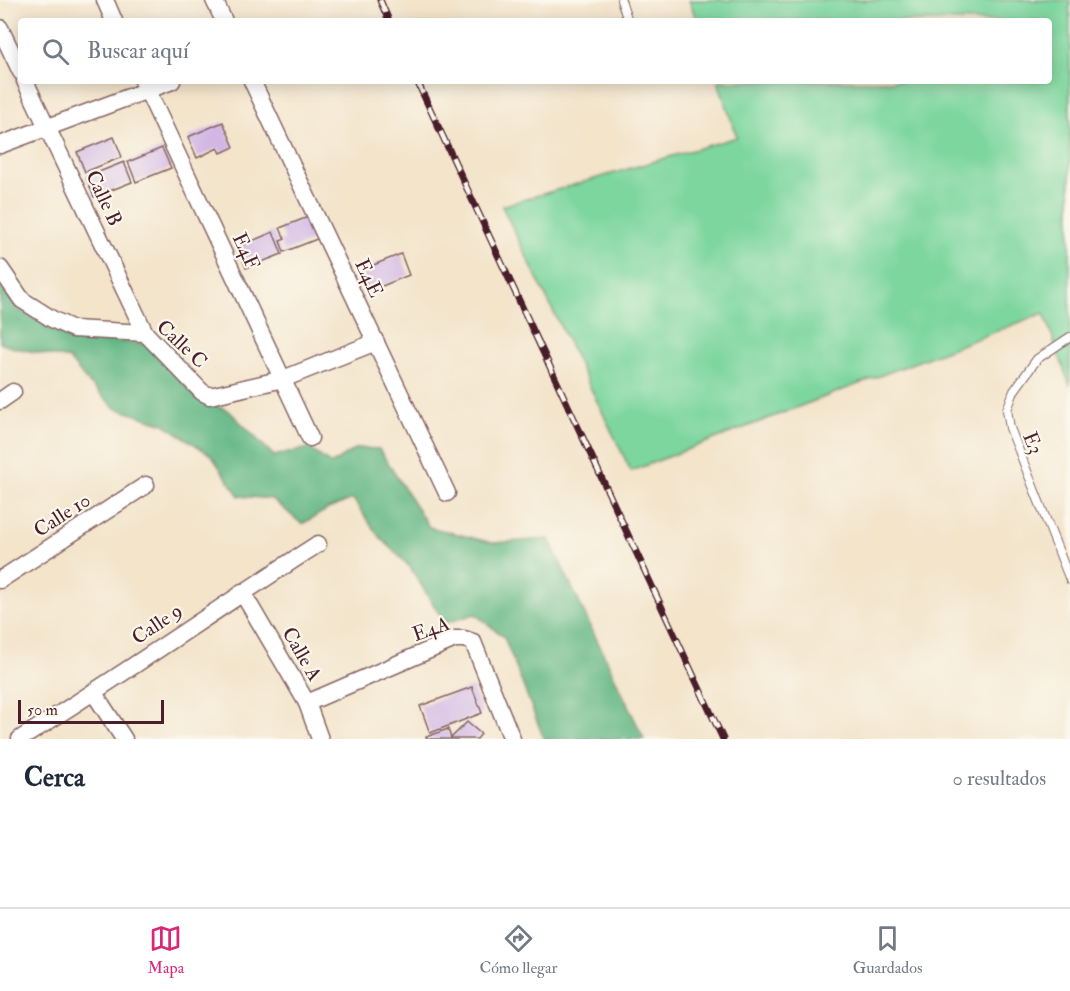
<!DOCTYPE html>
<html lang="es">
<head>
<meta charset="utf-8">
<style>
  :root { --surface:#fff; --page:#f2f2f3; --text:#1f2937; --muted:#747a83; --line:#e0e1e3; --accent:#db2777 }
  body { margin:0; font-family:"IM FELL Double Pica",serif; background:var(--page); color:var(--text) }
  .scale { position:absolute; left:18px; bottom:15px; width:146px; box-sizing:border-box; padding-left:6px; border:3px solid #4a1f2b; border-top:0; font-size:16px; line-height:21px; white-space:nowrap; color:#4a1f2b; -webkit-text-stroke:4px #fbf7ec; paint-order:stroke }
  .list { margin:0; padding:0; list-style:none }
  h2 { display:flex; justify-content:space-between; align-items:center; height:78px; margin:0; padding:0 24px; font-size:26px }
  h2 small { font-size:20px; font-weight:400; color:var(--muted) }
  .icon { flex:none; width:33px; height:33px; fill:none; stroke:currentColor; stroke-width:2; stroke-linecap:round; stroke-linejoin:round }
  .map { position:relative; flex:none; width:1070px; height:739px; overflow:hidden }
  .search { position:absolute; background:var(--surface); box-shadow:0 3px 15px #0003; left:18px; right:18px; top:18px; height:66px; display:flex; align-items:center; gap:15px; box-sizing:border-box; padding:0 21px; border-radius:6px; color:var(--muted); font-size:22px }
  .sheet { height:168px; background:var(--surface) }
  nav { display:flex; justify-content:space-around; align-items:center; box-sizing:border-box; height:84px; border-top:2px solid var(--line); background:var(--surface); font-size:16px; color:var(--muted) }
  nav a { display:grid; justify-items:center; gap:3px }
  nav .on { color:var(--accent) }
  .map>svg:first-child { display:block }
</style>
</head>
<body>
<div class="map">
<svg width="1070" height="739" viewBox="0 0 1070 739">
  <rect width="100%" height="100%" fill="#fbf7ec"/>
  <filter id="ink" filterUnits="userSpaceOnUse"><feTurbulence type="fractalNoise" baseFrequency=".0167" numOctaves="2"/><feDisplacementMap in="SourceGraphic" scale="12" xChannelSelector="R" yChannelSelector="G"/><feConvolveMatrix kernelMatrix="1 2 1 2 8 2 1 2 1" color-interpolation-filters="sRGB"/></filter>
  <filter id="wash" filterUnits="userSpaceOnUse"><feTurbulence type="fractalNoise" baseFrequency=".008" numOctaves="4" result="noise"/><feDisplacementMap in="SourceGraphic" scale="24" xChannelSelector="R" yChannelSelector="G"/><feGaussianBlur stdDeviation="1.35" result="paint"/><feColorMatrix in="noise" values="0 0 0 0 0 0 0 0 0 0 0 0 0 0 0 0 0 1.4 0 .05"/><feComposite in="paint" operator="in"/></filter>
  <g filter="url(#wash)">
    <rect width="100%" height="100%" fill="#f3e4ca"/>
    <polygon fill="#7bd69d" stroke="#627a64" stroke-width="1.5" points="689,0 1070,0 1070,386 1044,313 631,471 502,206 737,137 718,81 1049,81 1049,21 697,21"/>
    <polygon fill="#64b784" stroke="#576b58" stroke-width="1.5" points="0,285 16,307 42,324 69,336 145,344 196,397 229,411 274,456 309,448 331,464 357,448 379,449 429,527 493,543 549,539 644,739 544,739 504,637 475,614 445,623 410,567 378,535 353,499 328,509 302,524 272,499 239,496 211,455 164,424 115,408 86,380 69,359 11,347 0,343"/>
    <g id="blocks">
      <g fill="#d2b7e5">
        <polygon points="223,122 234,147 221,153 218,148 197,158 188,137"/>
        <polygon points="114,137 122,157 85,172 77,152"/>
        <polygon points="162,148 171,168 136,182 128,162"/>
        <polygon points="124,162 132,182 94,197 86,177"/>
        <polygon points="313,215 322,237 284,252 280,241 285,239 280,228"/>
        <polygon points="273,232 282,254 246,268 238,247"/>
        <polygon points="401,254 409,275 370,291 361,270"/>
        <polygon points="472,687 482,713 430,733 420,706"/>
        <polygon points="467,722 481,734 477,739 428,739 426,737 448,729 451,738"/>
      </g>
    </g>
  </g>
  <g filter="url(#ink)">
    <use href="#blocks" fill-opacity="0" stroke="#856463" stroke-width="1.5"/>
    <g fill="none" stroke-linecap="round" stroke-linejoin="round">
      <defs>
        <g id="lane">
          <polyline points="621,0 628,21"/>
          <polyline points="1070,337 1037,359 1014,391 1007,410 1010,428 1070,580"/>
        </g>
        <g id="street">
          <polyline points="105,0 114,21"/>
          <polyline points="214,0 224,21"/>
          <polyline points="0,28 21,72"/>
          <polyline points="25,81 145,333"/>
          <polyline points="143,81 310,438"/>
          <polyline points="252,81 447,493"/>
          <polyline points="0,145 172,81"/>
          <polyline points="0,268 22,300 52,319 73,329 145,333 202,392 210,396 283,379 376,342"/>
          <polyline points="0,401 13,392"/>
          <polyline points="0,580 146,485"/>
          <polyline points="242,592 307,703 320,739"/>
          <polyline points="94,693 124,739"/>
          <polyline points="307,703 455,639 464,639 473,642 512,739"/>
          <path d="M20 739C121 676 218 608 318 544"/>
        </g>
      </defs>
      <use href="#lane" stroke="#856463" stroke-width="10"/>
      <use href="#street" stroke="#856463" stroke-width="19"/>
      <use href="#lane" stroke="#fff" stroke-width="8"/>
      <use href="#street" stroke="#fff" stroke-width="16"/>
      <defs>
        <g id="rail">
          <polyline points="380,0 389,21"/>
          <polyline points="417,81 723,739"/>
        </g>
      </defs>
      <use href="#rail" stroke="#4a1f2b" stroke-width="7"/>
      <use href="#rail" stroke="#fbf7ec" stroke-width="4.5" stroke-dasharray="14" stroke-linecap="butt"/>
    </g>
  </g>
  <g text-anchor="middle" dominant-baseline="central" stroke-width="4.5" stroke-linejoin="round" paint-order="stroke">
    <g font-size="20" fill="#4a1f2b" stroke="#fbf7ec">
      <text transform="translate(104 198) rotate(65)">Calle B</text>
      <text transform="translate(246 251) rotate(65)">E4F</text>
      <text transform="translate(369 278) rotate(65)">E4E</text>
      <text transform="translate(182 344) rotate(43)">Calle C</text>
      <text transform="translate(1033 443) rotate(68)">E3</text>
      <text transform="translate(62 515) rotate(-33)">Calle 10</text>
      <text transform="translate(157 624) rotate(-34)">Calle 9</text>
      <text transform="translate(431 629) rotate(-19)">E4A</text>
      <text transform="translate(302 654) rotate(60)">Calle A</text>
    </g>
  </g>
</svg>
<div class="scale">50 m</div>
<div class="search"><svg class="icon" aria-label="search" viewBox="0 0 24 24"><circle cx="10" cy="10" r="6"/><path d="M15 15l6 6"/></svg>Buscar aquí</div>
</div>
<section class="sheet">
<h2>Cerca<small>0 resultados</small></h2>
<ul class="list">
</ul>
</section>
<nav>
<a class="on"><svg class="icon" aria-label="map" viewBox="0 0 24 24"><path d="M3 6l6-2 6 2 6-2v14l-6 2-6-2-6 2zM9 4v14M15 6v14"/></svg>Mapa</a>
<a><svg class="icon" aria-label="directions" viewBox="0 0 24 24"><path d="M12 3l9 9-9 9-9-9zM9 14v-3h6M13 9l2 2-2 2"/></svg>Cómo llegar</a>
<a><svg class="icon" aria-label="saved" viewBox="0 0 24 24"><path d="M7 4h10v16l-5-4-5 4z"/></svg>Guardados</a>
</nav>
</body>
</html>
